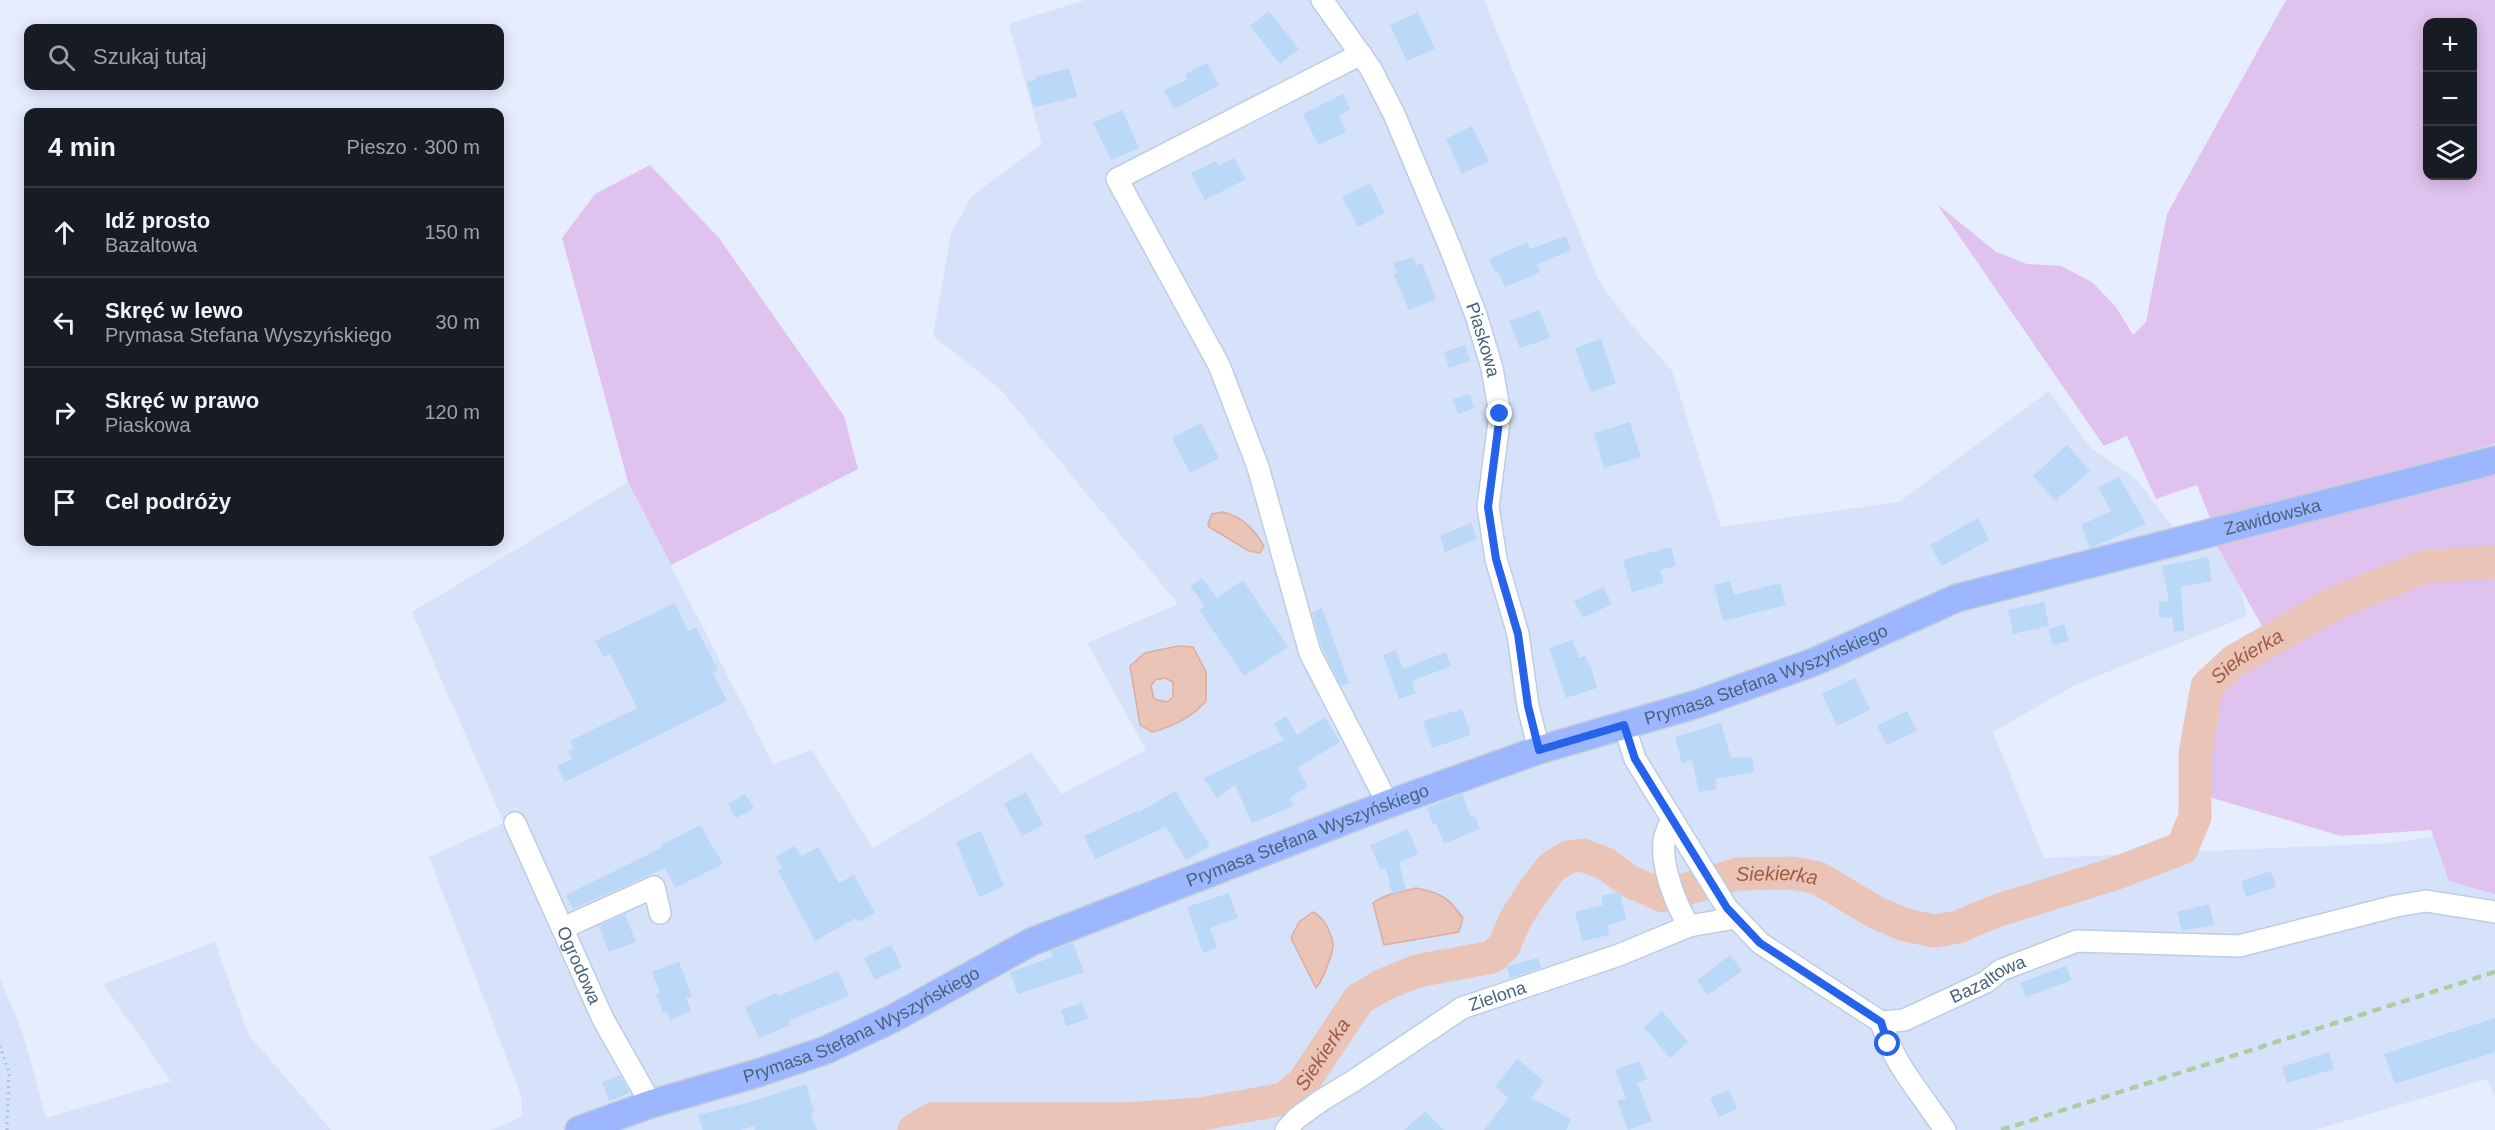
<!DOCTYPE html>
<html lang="pl">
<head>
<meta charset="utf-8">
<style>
  :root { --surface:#171b24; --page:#20242c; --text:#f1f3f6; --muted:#9ea1a6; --line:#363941 }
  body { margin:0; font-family:Arial,sans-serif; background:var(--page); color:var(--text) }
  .controls { position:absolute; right:18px; top:18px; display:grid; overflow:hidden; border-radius:12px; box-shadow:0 3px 15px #0003 }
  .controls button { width:54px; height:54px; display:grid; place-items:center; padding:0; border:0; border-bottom:2px solid var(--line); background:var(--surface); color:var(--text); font:30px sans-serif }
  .stop { position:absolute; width:18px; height:18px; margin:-14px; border:4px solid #2563eb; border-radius:50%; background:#fff }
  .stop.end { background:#2563eb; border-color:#fff; box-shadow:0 2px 6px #0008 }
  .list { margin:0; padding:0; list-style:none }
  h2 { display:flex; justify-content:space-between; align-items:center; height:78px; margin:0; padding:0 24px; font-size:26px }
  h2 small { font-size:20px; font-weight:400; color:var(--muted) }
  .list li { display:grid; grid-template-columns:39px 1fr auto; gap:18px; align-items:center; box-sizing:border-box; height:90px; padding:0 24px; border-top:2px solid var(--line) }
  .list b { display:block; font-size:22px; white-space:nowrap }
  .list p { margin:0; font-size:20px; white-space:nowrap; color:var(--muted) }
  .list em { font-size:20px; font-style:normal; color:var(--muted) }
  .icon { flex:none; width:33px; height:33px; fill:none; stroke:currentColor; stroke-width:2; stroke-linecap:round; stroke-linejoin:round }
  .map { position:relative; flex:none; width:2495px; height:1130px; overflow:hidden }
  .search { position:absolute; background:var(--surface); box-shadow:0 3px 15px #0003; left:24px; top:24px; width:480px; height:66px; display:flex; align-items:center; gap:15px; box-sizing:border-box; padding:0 21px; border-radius:12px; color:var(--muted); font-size:22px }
  .panel { position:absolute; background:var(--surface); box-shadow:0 3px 15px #0003; left:24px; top:108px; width:480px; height:438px; border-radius:12px }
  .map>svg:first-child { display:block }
</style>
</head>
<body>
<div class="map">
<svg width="2495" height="1130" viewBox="0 0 2495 1130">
  <rect width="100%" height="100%" fill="#e6edfe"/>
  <g fill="#d6e2f9">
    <polygon points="1085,0 1484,0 1599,281 1626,318 1672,371 1721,527 1899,502 2049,391 2091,448 2137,480 2176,531 2226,525 2247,616 2073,686 1993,732 2044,858 2393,843 2495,826 2495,1096 2487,1079 2315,1130 491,1130 522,1117 521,1095 429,857 504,823 412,612 628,482 773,764 812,750 873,848 1031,752 1062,794 1146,750 1087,643 1178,604 1000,389 933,336 951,234 972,196 1042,144 1009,24"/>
    <polygon points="215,942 248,1034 331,1130 0,1130 0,979 23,1034 46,1118 171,1081 103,984"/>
  </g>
  <g fill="#e0c2ee" fill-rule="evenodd">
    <path d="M2286 0H2495V444L2211 521 2197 485 2156 499 2127 436 2104 446 1937 204 1996 252 2027 264 2061 266 2092 282 2116 307 2133 335 2146 322 2167 214ZM2428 22H2472V176H2428Z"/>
    <polygon points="650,165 719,238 844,416 858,469 671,565 628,482 562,238 595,194"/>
    <polygon points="2495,470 2495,551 2408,564 2369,576 2263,628 2215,542"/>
    <polygon points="2495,573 2495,894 2449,881 2431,830 2341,836 2202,795 2202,752 2208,711 2218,688 2251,662 2333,618 2408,587 2442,579"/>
  </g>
  <g fill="#eac4b7" stroke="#ddad9d" stroke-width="1.5" fill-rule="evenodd">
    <path d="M1222 512C1242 516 1254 529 1264 546L1260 553 1249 551 1209 527 1208 523 1212 514Z"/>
    <path d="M1178 646 1193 647 1206 672V701C1191 718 1174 726 1152 732L1140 725 1130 666 1145 653ZM1165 678 1173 682V697L1167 702 1154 699 1151 686 1155 680Z"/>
    <path d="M1416 888C1441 893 1448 897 1463 918L1459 932 1384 945 1373 903C1385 893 1401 893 1416 888Z"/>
    <path d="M1313 912C1324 917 1331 932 1333 944 1334 951 1322 982 1316 988L1291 938 1299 922Z"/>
  </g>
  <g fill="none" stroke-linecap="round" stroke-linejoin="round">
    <path stroke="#eac4b7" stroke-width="33" id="s1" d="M914 1130 932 1119H1125L1200 1114 1284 1099 1303 1083 1359 999 1385 984 1417 971 1492 957 1504 946 1516 918 1533 892 1551 868 1568 857 1582 855 1606 864 1629 881 1663 896 1738 874 1791 873 1818 878 1875 912 1905 925 1935 931 1958 927 1996 911 2114 874 2182 848 2195 817V754L2207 686 2234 661 2335 603 2424 567 2495 562"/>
  </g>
  <g fill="#bad8f7">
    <polygon points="1269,11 1299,49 1280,64 1250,26"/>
    <polygon points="1418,12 1435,49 1407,61 1390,25"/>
    <polygon points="1207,63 1219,85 1174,109 1164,90 1187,80 1185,74"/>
    <polygon points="1069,68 1077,97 1034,107 1027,82 1036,80 1036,77"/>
    <polygon points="1343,94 1350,110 1339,115 1346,132 1318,145 1303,114"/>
    <polygon points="1122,110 1139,148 1111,160 1093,123"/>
    <polygon points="1472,126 1489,161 1462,174 1446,139"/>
    <polygon points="1234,158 1246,179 1205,200 1191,173 1216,161 1219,166"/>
    <polygon points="1370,183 1385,213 1358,227 1342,197"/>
    <polygon points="1566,236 1571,250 1537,264 1540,272 1505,287 1498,271 1495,272 1489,259 1527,242 1530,249"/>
    <polygon points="1413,257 1417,265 1422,263 1436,299 1409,310 1394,275 1397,273 1393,263"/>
    <polygon points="1539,310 1550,338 1520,348 1509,321"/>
    <polygon points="1601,339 1616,383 1591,392 1575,348"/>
    <polygon points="1465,345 1470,361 1449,368 1444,352"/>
    <polygon points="1470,394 1474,408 1458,414 1453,399"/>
    <polygon points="1630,422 1641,457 1604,468 1594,433"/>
    <polygon points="1201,423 1219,458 1190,473 1172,438"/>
    <polygon points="2067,445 2090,471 2055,501 2033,476"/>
    <polygon points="2119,477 2146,524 2090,548 2081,525 2111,511 2098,487"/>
    <polygon points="1978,518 1989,540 1942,566 1930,545"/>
    <polygon points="1471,523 1477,539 1445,552 1440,536"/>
    <polygon points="1671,547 1676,566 1660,570 1664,583 1632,592 1623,560"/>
    <polygon points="2208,557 2212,581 2181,587 2184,631 2174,632 2172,617 2159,618 2159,602 2169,601 2162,566"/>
    <polygon points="1202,578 1217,598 1243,580 1288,647 1244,676 1199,610 1205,606 1190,586"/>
    <polygon points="1730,581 1734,595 1780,583 1786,605 1723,621 1714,585"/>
    <polygon points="1603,587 1612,604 1583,618 1574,601"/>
    <polygon points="2044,602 2049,626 2013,634 2008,610"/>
    <polygon points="675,603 688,631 696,627 718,670 713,673 727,701 565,782 557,766 572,759 568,751 574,748 570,741 637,708 610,654 603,657 595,641"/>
    <polygon points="1322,608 1349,683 1341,686 1322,648 1312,612"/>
    <polygon points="2064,624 2069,641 2053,645 2048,629"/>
    <polygon points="1573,640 1579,658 1585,656 1587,662 1589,661 1597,688 1566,698 1549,648"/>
    <polygon points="1396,650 1403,669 1446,652 1451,666 1412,681 1416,693 1399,699 1383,655"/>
    <polygon points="1855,678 1870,710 1837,726 1822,694"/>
    <polygon points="1462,709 1471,735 1432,748 1423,721"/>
    <polygon points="1907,711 1917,731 1887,745 1877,726"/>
    <polygon points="1286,716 1297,735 1325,717 1340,742 1297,768 1308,786 1290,798 1293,806 1252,823 1235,785 1217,798 1204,778 1284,740 1274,724"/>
    <polygon points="1721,723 1731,758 1752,757 1754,772 1715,779 1717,789 1699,792 1692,760 1682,763 1675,737"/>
    <polygon points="1175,791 1210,846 1186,860 1166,827 1095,859 1084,836 1137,811 1138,813"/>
    <polygon points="1026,792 1043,825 1022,836 1004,804"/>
    <polygon points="745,794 754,808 736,818 728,804"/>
    <polygon points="1462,794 1471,817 1475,816 1480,829 1444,844 1436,823 1433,825 1427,808"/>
    <polygon points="700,825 723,864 675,888 665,868 573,909 566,895 661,848 660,846"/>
    <polygon points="1408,829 1418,854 1399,862 1406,890 1392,894 1386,868 1381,870 1370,845"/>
    <polygon points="981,831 1004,886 979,897 956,842"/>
    <polygon points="794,846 802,856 818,847 839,883 854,875 875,913 858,922 856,918 815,941 778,871 782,868 776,857"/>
    <polygon points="2271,871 2276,887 2246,897 2241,881"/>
    <polygon points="1620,892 1626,920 1607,925 1610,935 1582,941 1575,912 1603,905 1601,896"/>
    <polygon points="1229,893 1238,918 1210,928 1217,948 1203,953 1187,907"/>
    <polygon points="2209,904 2214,925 2182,931 2177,912"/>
    <polygon points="625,914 636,942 609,952 599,926"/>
    <polygon points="1073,943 1084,972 1018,994 1010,972 1053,957 1051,951"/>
    <polygon points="891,945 902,967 875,980 864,958"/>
    <polygon points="1730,955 1742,971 1708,995 1697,980"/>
    <polygon points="1538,958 1541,968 1510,978 1507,966"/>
    <polygon points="679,962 692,996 686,998 691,1011 670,1020 667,1012 663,1013 656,994 660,993 652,972"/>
    <polygon points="2066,966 2072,980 2026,997 2020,983"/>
    <polygon points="838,971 849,996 788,1021 790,1025 759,1038 745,1007 776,993 778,996"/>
    <polygon points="1082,1003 1088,1019 1066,1026 1061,1010"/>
    <polygon points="1662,1011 1688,1042 1670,1058 1644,1027"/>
    <polygon points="2495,1018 2495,1052 2395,1084 2384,1054"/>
    <polygon points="2329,1052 2334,1069 2287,1083 2282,1067"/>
    <polygon points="1517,1059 1544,1081 1531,1098 1571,1119 1566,1130 1484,1130 1509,1098 1495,1087"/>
    <polygon points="1639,1061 1647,1079 1637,1083 1652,1121 1628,1130 1617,1101 1626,1098 1615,1070"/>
    <polygon points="620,1075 630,1093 609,1101 602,1082"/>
    <polygon points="806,1084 814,1112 811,1113 817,1130 755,1130 754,1126 740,1130 703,1130 698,1115 747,1103"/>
    <polygon points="1729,1090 1737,1109 1719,1117 1710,1098"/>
    <polygon points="1425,1111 1444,1130 1404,1130"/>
  </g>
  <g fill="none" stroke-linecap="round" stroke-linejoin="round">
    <defs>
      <g id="minor">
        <path id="s2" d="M1322 0 1371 69 1394 114 1449 245 1476 315 1492 368 1500 414 1488 507 1496 559 1518 634 1528 706 1539 750"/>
        <polyline points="1361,54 1117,179 1219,365 1258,467 1310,653 1388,804"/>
        <path id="s3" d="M1624 725 1635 759 1727 908 1760 943 1881 1022 1904 1020 1986 982 2001 970 2077 941 2239 946 2396 906 2426 901 2495 912"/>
        <path d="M1672 819C1669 826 1665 834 1664 841 1661 867 1676 905 1689 926"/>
        <path id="s4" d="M515 823 603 1019 651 1104"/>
        <polyline points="563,928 654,887 660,913"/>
        <path d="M1881 1022C1896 1069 1920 1091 1945 1130"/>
        <path id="s5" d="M1286 1130 1297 1118 1322 1100 1355 1080 1462 1008 1619 955 1689 926 1736 918"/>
      </g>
      <g id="major">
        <path id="s6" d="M579 1130 651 1104 758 1073 826 1050 892 1019 1031 942 1388 804 1539 750 1697 704 1814 662 1957 598 2495 460"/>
      </g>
    </defs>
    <use href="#minor" stroke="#bdcde2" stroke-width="24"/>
    <use href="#major" stroke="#c4cdd5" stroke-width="30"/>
    <polyline stroke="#9dbddc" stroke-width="3" stroke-dasharray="1.5 4.5" stroke-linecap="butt" points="0,1046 9,1073 7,1130"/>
    <use href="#minor" stroke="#fff" stroke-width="21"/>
    <use href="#major" stroke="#9cb7ff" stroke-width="27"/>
    <polyline stroke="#b0caa2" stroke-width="4.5" stroke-dasharray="9 6" stroke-linecap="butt" points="2001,1130 2495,972"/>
  </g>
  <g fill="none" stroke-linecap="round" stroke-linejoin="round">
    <polyline stroke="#2563eb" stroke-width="8" points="1500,414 1488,507 1496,559 1518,634 1528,706 1539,750 1624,725 1635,759 1727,908 1760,943 1881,1022 1888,1044"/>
  </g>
  <g text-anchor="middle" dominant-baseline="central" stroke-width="5" stroke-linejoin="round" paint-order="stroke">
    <g font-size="18" fill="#47637b" stroke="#eef3ff">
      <text stroke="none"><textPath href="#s2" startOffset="378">Piaskowa</textPath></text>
      <text stroke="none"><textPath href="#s6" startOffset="1806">Zawidowska</textPath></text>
      <text stroke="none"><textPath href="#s6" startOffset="1274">Prymasa Stefana Wyszyńskiego</textPath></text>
      <text stroke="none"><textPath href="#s6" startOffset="788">Prymasa Stefana Wyszyńskiego</textPath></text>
      <text stroke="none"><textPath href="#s4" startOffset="156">Ogrodowa</textPath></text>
      <text stroke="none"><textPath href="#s3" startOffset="520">Bazaltowa</textPath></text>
      <text stroke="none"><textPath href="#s5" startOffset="252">Zielona</textPath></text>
      <text stroke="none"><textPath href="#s6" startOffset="302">Prymasa Stefana Wyszyńskiego</textPath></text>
    </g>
    <g font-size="20" font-style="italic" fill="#9f5c43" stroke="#eef3ff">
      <text stroke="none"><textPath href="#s1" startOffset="1640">Siekierka</textPath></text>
      <text stroke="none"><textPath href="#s1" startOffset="992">Siekierka</textPath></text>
      <text stroke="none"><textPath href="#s1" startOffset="434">Siekierka</textPath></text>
    </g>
  </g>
</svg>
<div class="controls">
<button>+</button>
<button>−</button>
<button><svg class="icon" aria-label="layers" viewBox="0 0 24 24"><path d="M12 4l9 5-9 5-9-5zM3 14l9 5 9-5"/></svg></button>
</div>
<div class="stop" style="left:1888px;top:1044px"></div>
<div class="stop end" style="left:1500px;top:414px"></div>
<div class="search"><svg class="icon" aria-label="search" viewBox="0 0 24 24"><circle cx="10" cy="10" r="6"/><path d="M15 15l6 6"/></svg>Szukaj tutaj</div>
<section class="panel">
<h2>4 min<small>Pieszo · 300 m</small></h2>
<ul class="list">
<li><svg class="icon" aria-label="ahead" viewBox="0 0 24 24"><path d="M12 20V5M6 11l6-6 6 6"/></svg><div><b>Idź prosto</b><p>Bazaltowa</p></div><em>150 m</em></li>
<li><svg class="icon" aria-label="left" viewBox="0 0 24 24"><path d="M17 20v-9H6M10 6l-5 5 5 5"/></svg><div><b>Skręć w lewo</b><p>Prymasa Stefana Wyszyńskiego</p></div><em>30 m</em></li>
<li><svg class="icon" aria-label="right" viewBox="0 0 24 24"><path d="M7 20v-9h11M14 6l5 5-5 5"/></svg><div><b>Skręć w prawo</b><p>Piaskowa</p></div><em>120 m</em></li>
<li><svg class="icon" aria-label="arrive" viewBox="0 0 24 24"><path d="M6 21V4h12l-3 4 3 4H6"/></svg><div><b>Cel podróży</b></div></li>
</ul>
</section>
</div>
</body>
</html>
